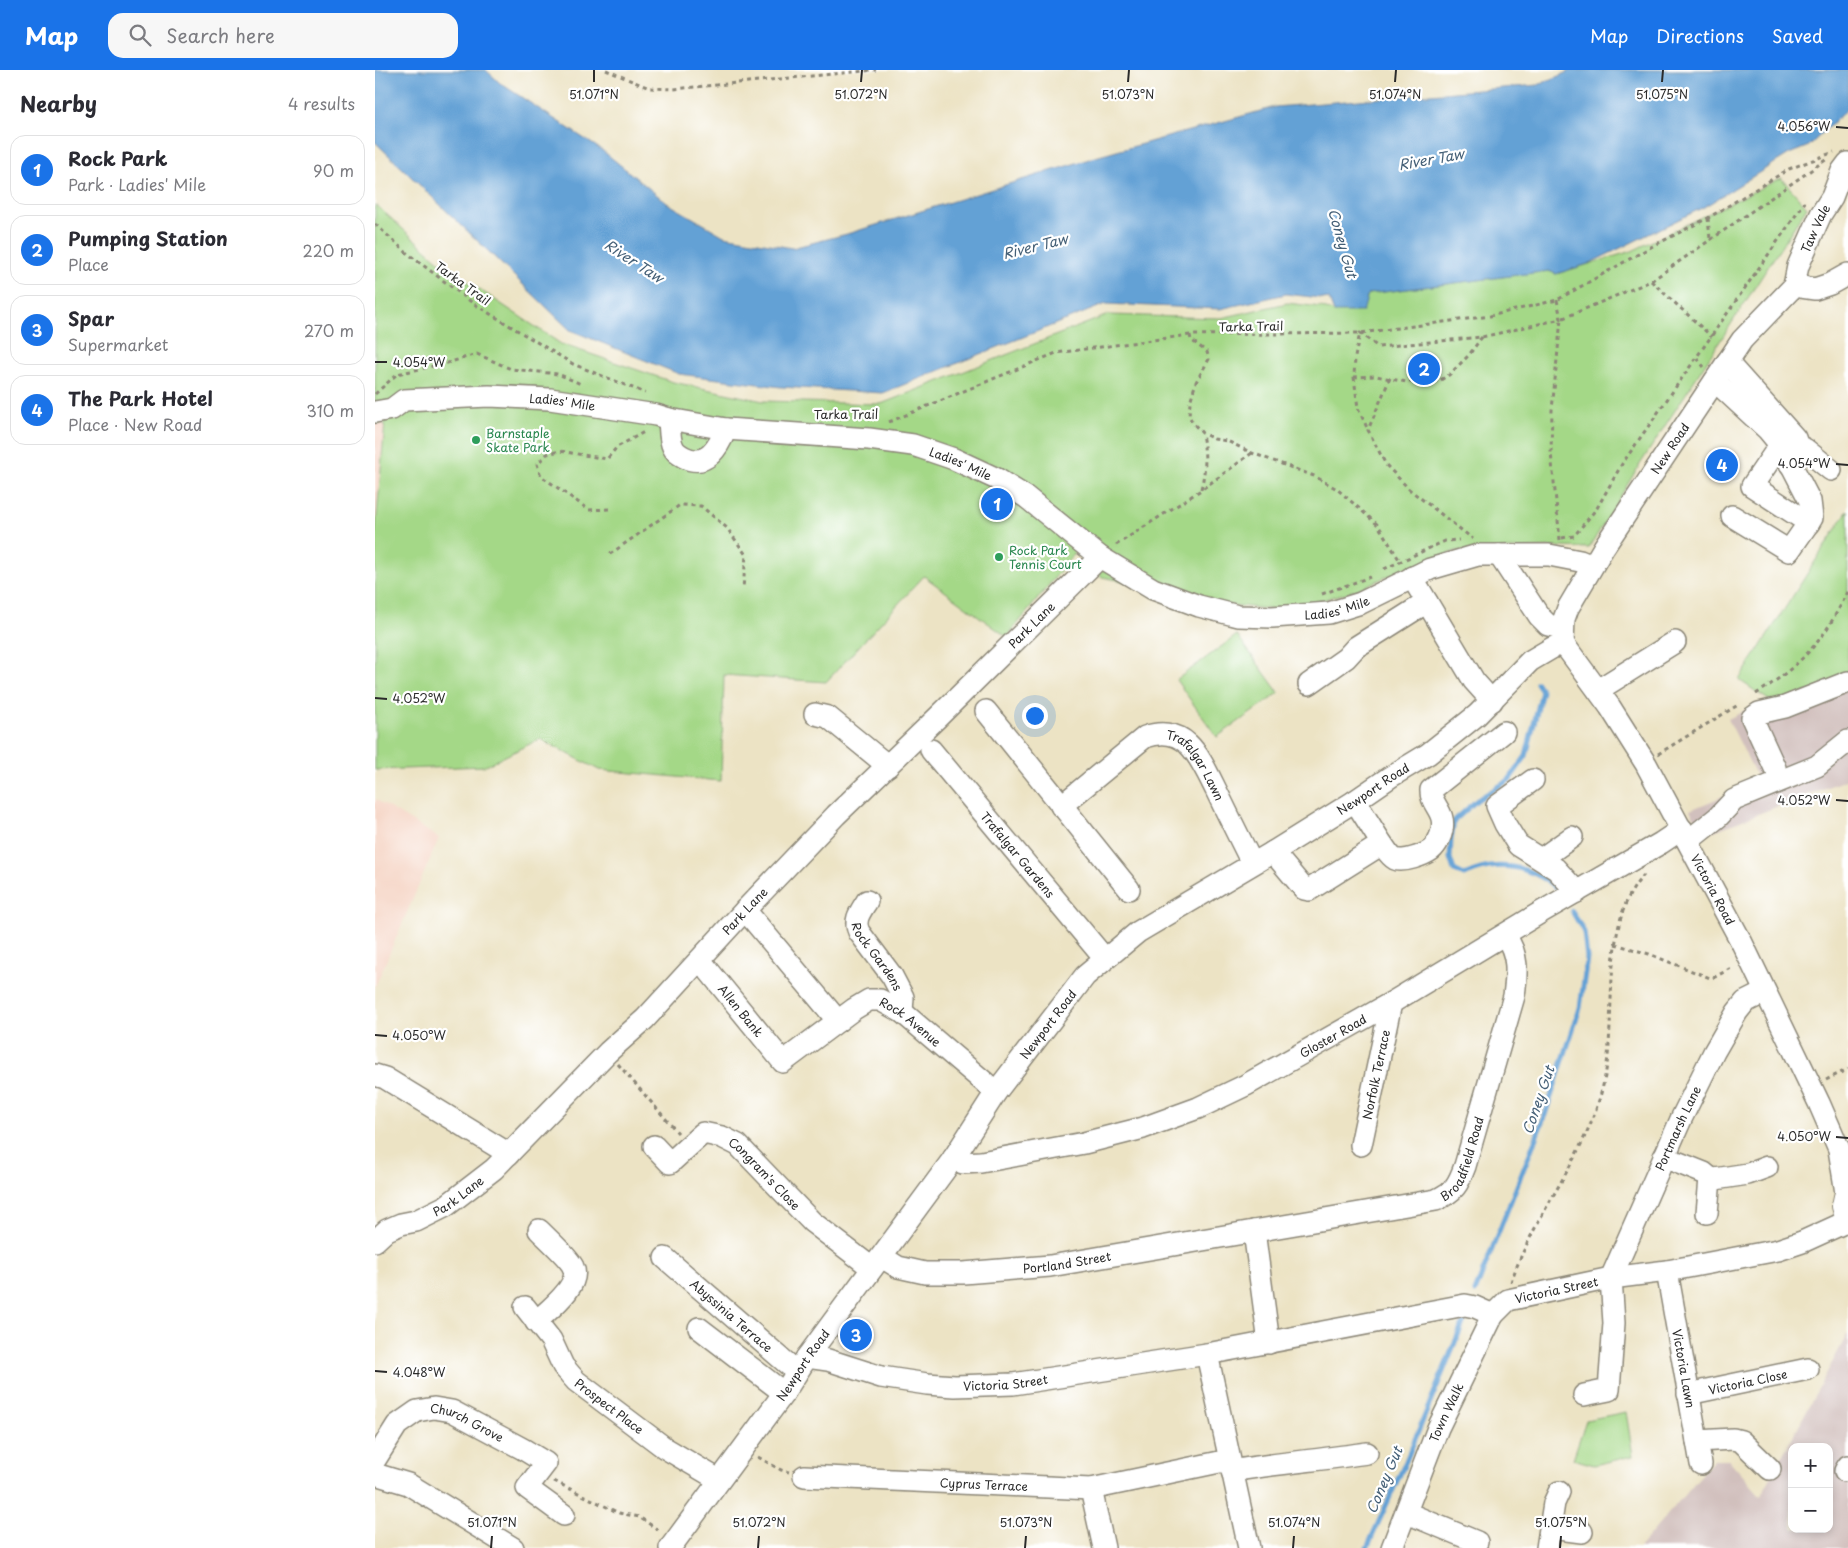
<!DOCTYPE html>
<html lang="en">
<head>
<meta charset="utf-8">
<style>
  :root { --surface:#fff; --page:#f7f7f7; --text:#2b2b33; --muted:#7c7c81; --line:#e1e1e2; --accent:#1a73e8 }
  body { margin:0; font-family:"Playpen Sans",sans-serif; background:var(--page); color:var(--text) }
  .controls { position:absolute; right:15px; bottom:15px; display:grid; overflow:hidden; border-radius:10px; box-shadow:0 2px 8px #0003 }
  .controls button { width:45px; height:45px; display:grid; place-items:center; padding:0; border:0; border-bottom:1px solid var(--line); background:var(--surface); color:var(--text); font:25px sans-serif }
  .you { position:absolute; left:659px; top:645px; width:18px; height:18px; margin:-12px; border:4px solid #fff; border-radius:50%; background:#1a73e8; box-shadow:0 0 0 8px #1a73e833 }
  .badge { display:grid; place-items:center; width:32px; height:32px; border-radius:50%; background:var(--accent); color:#fff; font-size:16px; font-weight:700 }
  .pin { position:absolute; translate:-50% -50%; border:2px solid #fff; box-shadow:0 1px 5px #0006 }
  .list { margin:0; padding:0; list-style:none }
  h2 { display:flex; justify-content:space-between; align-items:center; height:65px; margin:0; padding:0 20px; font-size:21px }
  h2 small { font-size:16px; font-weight:400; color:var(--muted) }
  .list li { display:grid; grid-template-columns:32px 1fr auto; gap:15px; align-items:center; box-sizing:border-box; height:70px; margin:0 10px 10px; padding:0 10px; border:1px solid var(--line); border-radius:15px }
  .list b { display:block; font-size:19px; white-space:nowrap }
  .list p { margin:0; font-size:16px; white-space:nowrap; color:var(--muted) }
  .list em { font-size:16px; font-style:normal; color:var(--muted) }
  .icon { flex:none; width:28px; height:28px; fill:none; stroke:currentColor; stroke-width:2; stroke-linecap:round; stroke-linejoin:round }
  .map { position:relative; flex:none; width:1473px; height:1478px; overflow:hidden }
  header { display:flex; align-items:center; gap:30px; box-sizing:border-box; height:70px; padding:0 25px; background:var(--accent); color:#fff }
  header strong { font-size:24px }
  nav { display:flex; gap:28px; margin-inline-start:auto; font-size:18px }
  .search { width:350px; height:45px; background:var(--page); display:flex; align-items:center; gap:12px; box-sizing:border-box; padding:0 18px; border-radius:15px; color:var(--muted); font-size:19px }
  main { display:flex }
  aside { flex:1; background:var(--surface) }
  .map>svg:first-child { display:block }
</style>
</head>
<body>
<header>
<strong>Map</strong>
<div class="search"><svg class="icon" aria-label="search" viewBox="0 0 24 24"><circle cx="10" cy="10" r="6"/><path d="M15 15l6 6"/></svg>Search here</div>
<nav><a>Map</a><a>Directions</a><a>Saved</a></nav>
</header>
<main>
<aside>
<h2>Nearby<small>4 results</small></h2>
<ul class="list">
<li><span class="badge">1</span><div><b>Rock Park</b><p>Park · Ladies' Mile</p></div><em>90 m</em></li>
<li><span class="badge">2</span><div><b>Pumping Station</b><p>Place</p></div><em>220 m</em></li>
<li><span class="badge">3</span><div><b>Spar</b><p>Supermarket</p></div><em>270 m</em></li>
<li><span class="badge">4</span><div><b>The Park Hotel</b><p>Place · New Road</p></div><em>310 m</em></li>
</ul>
</aside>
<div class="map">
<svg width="1473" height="1478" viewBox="0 0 1473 1478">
  <rect width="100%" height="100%" fill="#fff"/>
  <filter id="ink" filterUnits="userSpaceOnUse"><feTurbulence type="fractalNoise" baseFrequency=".02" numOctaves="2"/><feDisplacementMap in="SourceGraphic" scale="10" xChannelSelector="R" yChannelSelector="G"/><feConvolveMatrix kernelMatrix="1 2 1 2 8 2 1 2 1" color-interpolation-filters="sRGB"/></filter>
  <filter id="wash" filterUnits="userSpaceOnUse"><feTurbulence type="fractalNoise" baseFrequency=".0096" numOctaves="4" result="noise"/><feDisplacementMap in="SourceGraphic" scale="20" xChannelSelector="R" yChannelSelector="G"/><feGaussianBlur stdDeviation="1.12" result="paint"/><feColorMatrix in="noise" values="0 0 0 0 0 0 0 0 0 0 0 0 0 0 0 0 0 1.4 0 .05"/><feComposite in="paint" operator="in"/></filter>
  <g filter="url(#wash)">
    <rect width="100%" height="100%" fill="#ece3c4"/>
    <g fill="#f5d3c2">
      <polygon points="10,352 0,468 0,354"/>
      <polygon points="0,729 64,768 0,917"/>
    </g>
    <g fill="#d1c0bd" fill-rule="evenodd">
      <polygon points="1473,608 1473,709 1329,765 1315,740 1384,711 1353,649 1383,634"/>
      <path d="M1473 1263V1478H1264L1339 1390H1354L1386 1426ZM1417 1377H1454V1459H1417Z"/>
    </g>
    <g fill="#a4d887" stroke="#688259">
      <polygon points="1406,108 1432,137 1262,399 1214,478 1182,477 1081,481 1032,498 981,520 911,541 837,533 780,517 727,507 702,480 632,567 549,506 451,612 349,605 346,711 224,700 165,669 110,696 0,700 0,468 10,352 0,354 0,134 68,195 186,274 298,312 388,331 506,334 733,245 846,248 912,233 946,237 959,242 991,228 993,224 1174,201 1181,204 1257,181"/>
      <polygon points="1473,440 1473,608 1398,633 1364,610"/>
      <polygon points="862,565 904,623 842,667 801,610"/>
      <polygon points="1251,1342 1258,1386 1219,1395 1198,1389 1211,1350"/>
    </g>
    <polygon fill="#64a1d5" stroke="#486680" points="0,0 111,0 125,13 228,81 292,133 349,166 417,178 472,164 724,86 900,37 1163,15 1197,0 1473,0 1473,38 1434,76 1414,84 1329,137 1213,194 1181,204 1174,201 993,224 988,242 959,242 954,229 911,224 845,239 731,234 508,323 406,317 304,304 195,260 0,72"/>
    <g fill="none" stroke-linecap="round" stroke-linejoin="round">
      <g stroke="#64a1d5" stroke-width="5">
        <path d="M1162 613 1167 621 1151 686 1134 710 1102 730 1079 751 1076 769 1075 788 1079 800 1089 805C1097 802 1106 798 1115 797 1139 794 1165 802 1183 819"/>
        <polyline points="1100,1222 1170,1045 1205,938 1212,888 1209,862 1197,841"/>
        <polyline points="992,1478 1031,1391 1093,1241"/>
      </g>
    </g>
  </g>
  <g filter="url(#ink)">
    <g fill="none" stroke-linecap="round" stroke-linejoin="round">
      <defs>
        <g id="minor">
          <polyline points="1419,216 1440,219 1455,214 1473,204"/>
          <polyline points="1352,292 1420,368 1425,382 1415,394"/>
          <polyline points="1340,311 1393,360 1407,377 1435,431 1437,448 1414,481 1357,446"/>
          <path id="s1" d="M0 342 17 339 29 330 114 326 175 329 281 345 294 349 351 359 494 369 538 375 579 389 622 409 651 427 725 487 778 519 824 536 863 546 897 547 954 543 986 533 1055 499 1103 485H1174L1205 491 1217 496"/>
          <path d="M294 349C295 358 294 369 298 377 300 382 305 385 309 387 332 399 344 376 351 359"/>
          <polyline points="1405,375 1377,416 1434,453"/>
          <polyline points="1425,382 1430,379 1456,400"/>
          <polyline points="1124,485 1164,546 1173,555 1188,558"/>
          <polyline points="1037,507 1099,611 1117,631"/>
          <path id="s2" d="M1188 573 1235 637 1271 694 1367 873 1444 1033 1464 1079 1472 1129"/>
          <path id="s3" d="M1188 573 1189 549 1193 538 1229 477 1367 270 1419 216 1423 196 1446 144 1457 127 1467 101 1473 93"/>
          <polyline points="934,614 971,588 981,577 1052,532"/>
          <polyline points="1223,620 1300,572"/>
          <polyline points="611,641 754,819"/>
          <polyline points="440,644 453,647 513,696"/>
          <path id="s4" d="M556 680 730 889"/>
          <polyline points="1400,698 1377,648 1384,643 1410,637 1473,612"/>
          <polyline points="1158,710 1122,736 1130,754 1143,775 1181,799 1202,822"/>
          <path id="s5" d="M686 736 770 667C784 662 801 662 813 674 824 684 834 706 841 720 853 745 865 769 877 793"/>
          <polyline points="1313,771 1343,747 1359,730 1442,696 1473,671"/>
          <path d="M1007 774C1011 779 1014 786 1020 789 1028 793 1049 785 1056 780 1062 775 1066 766 1067 760 1071 741 1055 735 1056 720L1129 662"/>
          <polyline points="898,782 929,819 934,820 1007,774 980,731"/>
          <polyline points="1166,789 1197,767"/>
          <path id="s6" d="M492 831C486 841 478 850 484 862L517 906 528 927 527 942"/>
          <polyline points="370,840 463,951"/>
          <path id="s7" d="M325 890 408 992 479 939 494 930H505L527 942 621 1022"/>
          <polyline points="0,1005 10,1008 134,1084"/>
          <path id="s8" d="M986 1075 1016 933"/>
          <path id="s9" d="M279 1076 295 1093 328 1063 347 1067 363 1075 437 1152 497 1198"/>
          <polyline points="1289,1087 1329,1103 1335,1108 1332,1143"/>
          <path id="s10" d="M578 1089 588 1093 606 1092 709 1073 768 1058 823 1038 871 1015 1016 933 1168 841 1286 773 1307 759"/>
          <polyline points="1335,1108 1340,1109 1373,1104 1392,1097"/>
          <polyline points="879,1161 894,1273"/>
          <path id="s11" d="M0 1171 12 1160 26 1154 41 1151 71 1136 119 1099 233 982 270 949 370 840 461 745 563 647 725 487"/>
          <path id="s12" d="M507 1187 523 1197 550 1203H588L675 1196 1061 1130C1080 1121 1083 1115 1090 1096L1139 926C1142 903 1144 885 1130 865"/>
          <path id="s13" d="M290 1188 422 1302"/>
          <path id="s14" d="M1292 1201 1326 1394"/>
          <path id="s15" d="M150 1237 176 1270 188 1296 201 1311 290 1378 344 1410"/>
          <path d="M161 1252C173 1240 207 1215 198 1197 195 1189 171 1167 164 1160"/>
          <polyline points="324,1258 409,1323"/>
          <polyline points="832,1284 874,1478"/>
          <path id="s16" d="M432 1287 453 1290 506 1307 552 1314 580 1316 638 1314 832 1284 1090 1235 1100 1237 1118 1245 1133 1230 1236 1208 1292 1201 1403 1180 1427 1172 1473 1151"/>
          <path id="s17" d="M1313 1324 1433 1299"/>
          <path id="s18" d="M1209 1325 1234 1320 1239 1253 1236 1208 1307 1047 1339 982 1362 942 1370 932 1390 922"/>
          <polyline points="1322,1371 1358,1369 1366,1371 1395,1399"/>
          <path id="s19" d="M0 1390 22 1355 42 1341 59 1338 77 1341 148 1379 171 1393 152 1418 189 1445"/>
          <path d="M857 1401C901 1393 946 1390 992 1383"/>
          <polyline points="1470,1401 1473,1396"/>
          <polyline points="0,1404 33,1414 138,1478"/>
          <path id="s20" d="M429 1406 716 1419 854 1390"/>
          <polyline points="716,1419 729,1478"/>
          <polyline points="1032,1443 1102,1472"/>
          <polyline points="1176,1458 1207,1462"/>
          <path id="s21" d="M295 1478 409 1323 432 1287 578 1089 621 1022 710 906 763 862 898 782 980 731 1015 707 1053 684 1102 645 1155 591 1177 578 1188 573"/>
          <path id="s22" d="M1017 1478 1063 1358 1118 1245"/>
          <polyline points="1172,1478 1179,1433 1184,1422"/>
        </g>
        <polyline id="major" points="1473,1127 1471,1136 1473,1143"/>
      </defs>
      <use href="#minor" stroke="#8c8778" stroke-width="24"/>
      <use href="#major" stroke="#8c8778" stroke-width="30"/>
      <g stroke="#8c8778" stroke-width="3" stroke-dasharray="4 4" stroke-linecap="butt">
        <polyline points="231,0 274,18 299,19 501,0"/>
        <polyline points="1333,148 1335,169"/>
        <polyline points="0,154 32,183 99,234 198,294 270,323"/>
        <polyline points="1276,211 1337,267"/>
        <polyline points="815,265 816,270 832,282 834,289 821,312 815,332 814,346 818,353 827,363 839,369 852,371 877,383 939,406 962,419 1003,455 1025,491"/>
        <polyline points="1107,267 1094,285 1074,305 1064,311 1031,312 1001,306 979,307 980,287 985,263 1003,277 1107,267 1186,249 1182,230"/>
        <polyline points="1322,288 1329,297"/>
        <polyline points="979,307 983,338 993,360"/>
        <polyline points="1015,308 993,360 1011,395 1035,420 1098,469"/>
        <polyline points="0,324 22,304 72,293 102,284 136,299 183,304 206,314"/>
        <polyline points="514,352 681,283 815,265 985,263 1115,246 1182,230 1274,178 1333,148 1414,99 1459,82"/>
        <path d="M826 419C831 398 831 385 827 364"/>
        <polyline points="234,439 214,440 166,406 162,394 172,384 185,381 232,389 242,377 269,362"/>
        <polyline points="1187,468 1199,466 1222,438 1247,394 1430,132"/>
        <polyline points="1185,470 1176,383 1177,340 1186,249 1276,211 1452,89"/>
        <polyline points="741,475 826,420 877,383"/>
        <polyline points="235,484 305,435 326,436 352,458 371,485 368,518"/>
        <polyline points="1009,499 1070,471 1084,470"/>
        <polyline points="947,524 995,507"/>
        <path d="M1381 624C1405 609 1427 591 1444 570 1455 556 1464 538 1473 522"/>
        <polyline points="1283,684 1363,635"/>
        <polyline points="1240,874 1274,884 1335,908 1338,908 1358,897"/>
        <polyline points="243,994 303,1063"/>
        <polyline points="1451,1010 1473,999"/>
        <path d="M1136 1212C1160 1141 1216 1081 1230 1006 1242 948 1225 850 1269 805"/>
        <polyline points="383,1387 406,1400 414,1402"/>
        <polyline points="179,1411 244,1443 264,1447 285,1461"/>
      </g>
      <use href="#minor" stroke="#fff" stroke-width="21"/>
      <use href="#major" stroke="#fff" stroke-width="28"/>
    </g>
  </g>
  <path fill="none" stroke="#2b2b2b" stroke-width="2" d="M219 12V0M486 12 487 0M753 12 754 0M1020 12 1021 0M1287 12 1288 0M1461 57 1473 58M0 292H12M1461 394 1473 395M0 628 12 629M1461 730 1473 731M0 965 12 966M1461 1067 1473 1068M0 1301 12 1302M116 1478 117 1466M383 1478 384 1466M650 1478 651 1466M918 1478 919 1466M1185 1478 1186 1466"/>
  <g fill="#2e9e5b" stroke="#fff" stroke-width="2">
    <circle cx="101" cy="370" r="5"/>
    <circle cx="624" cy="487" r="5"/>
  </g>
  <g text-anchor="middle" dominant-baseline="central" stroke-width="4.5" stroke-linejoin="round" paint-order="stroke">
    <g font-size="12" fill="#2b2b2b" stroke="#fff">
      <text stroke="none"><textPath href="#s3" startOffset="492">Taw Vale</textPath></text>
      <text transform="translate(88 213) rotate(36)">Tarka Trail</text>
      <text transform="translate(876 256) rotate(-1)">Tarka Trail</text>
      <text stroke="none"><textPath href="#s1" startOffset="191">Ladies' Mile</textPath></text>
      <text x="471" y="344">Tarka Trail</text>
      <text stroke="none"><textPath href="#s3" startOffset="225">New Road</textPath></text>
      <text stroke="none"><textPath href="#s1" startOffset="596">Ladies' Mile</textPath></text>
      <text stroke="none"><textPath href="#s1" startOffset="1016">Ladies' Mile</textPath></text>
      <text stroke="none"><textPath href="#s11" startOffset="906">Park Lane</textPath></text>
      <text stroke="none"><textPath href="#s5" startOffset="175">Trafalgar Lawn</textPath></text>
      <text stroke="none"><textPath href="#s21" startOffset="1051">Newport Road</textPath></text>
      <text stroke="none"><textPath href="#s4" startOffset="136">Trafalgar Gardens</textPath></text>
      <text stroke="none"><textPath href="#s2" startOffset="289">Victoria Road</textPath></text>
      <text stroke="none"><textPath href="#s11" startOffset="501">Park Lane</textPath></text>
      <text stroke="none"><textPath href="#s6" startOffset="64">Rock Gardens</textPath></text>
      <text stroke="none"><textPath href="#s7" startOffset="65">Allen Bank</textPath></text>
      <text stroke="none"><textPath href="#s7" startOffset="286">Rock Avenue</textPath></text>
      <text stroke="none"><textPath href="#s21" startOffset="646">Newport Road</textPath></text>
      <text stroke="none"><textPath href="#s10" startOffset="406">Gloster Road</textPath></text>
      <text stroke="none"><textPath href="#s8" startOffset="72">Norfolk Terrace</textPath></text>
      <text stroke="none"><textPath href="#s18" startOffset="302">Portmarsh Lane</textPath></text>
      <text stroke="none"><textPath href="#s12" startOffset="615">Broadfield Road</textPath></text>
      <text stroke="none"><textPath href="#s9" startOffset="144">Congram's Close</textPath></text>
      <text stroke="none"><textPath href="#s11" startOffset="96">Park Lane</textPath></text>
      <text stroke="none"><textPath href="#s12" startOffset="189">Portland Street</textPath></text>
      <text stroke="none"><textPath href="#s16" startOffset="769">Victoria Street</textPath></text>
      <text stroke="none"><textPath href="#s13" startOffset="88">Abyssinia Terrace</textPath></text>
      <text stroke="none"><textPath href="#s21" startOffset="226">Newport Road</textPath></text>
      <text stroke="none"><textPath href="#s14" startOffset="99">Victoria Lawn</textPath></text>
      <text stroke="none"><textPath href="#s16" startOffset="202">Victoria Street</textPath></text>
      <text stroke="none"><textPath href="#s17" startOffset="61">Victoria Close</textPath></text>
      <text stroke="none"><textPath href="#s15" startOffset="132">Prospect Place</textPath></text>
      <text stroke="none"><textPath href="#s22" startOffset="146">Town Walk</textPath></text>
      <text stroke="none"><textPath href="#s19" startOffset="119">Church Grove</textPath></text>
      <text stroke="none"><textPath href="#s20" startOffset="180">Cyprus Terrace</textPath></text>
    </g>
    <g font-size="12" fill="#27864d" stroke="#fff" text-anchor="start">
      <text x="111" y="363">Barnstaple<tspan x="111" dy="14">Skate Park</tspan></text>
      <text x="634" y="480">Rock Park<tspan x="634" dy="14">Tennis Court</tspan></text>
    </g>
    <g font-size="14" font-style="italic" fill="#456077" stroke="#fff">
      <text transform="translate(1056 89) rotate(-10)">River Taw</text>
      <text transform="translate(968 173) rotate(74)">Coney Gut</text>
      <text transform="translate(660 176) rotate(-14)">River Taw</text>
      <text transform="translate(259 191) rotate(33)">River Taw</text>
      <text transform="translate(1163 1030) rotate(-71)">Coney Gut</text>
      <text transform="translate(1009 1410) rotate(-67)">Coney Gut</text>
    </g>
  </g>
  <g font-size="12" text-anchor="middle" fill="#2b2b2b" stroke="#fff" stroke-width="4.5" stroke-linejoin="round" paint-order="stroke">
    <text x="219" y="29">51.071°N</text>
    <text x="486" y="29">51.072°N</text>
    <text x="753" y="29">51.073°N</text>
    <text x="1020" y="29">51.074°N</text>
    <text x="1287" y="29">51.075°N</text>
    <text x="1429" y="61">4.056°W</text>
    <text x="44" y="297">4.054°W</text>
    <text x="1429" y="398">4.054°W</text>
    <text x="44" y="633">4.052°W</text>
    <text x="1429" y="735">4.052°W</text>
    <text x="44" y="970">4.050°W</text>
    <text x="1429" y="1071">4.050°W</text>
    <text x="44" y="1307">4.048°W</text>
    <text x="117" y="1457">51.071°N</text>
    <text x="384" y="1457">51.072°N</text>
    <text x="651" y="1457">51.073°N</text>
    <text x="919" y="1457">51.074°N</text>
    <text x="1186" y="1457">51.075°N</text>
  </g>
</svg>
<div class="controls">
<button>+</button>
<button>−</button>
</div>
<div class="you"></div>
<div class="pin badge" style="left:622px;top:434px">1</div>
<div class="pin badge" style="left:1049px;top:299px">2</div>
<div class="pin badge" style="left:481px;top:1265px">3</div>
<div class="pin badge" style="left:1347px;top:395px">4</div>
</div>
</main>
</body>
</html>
